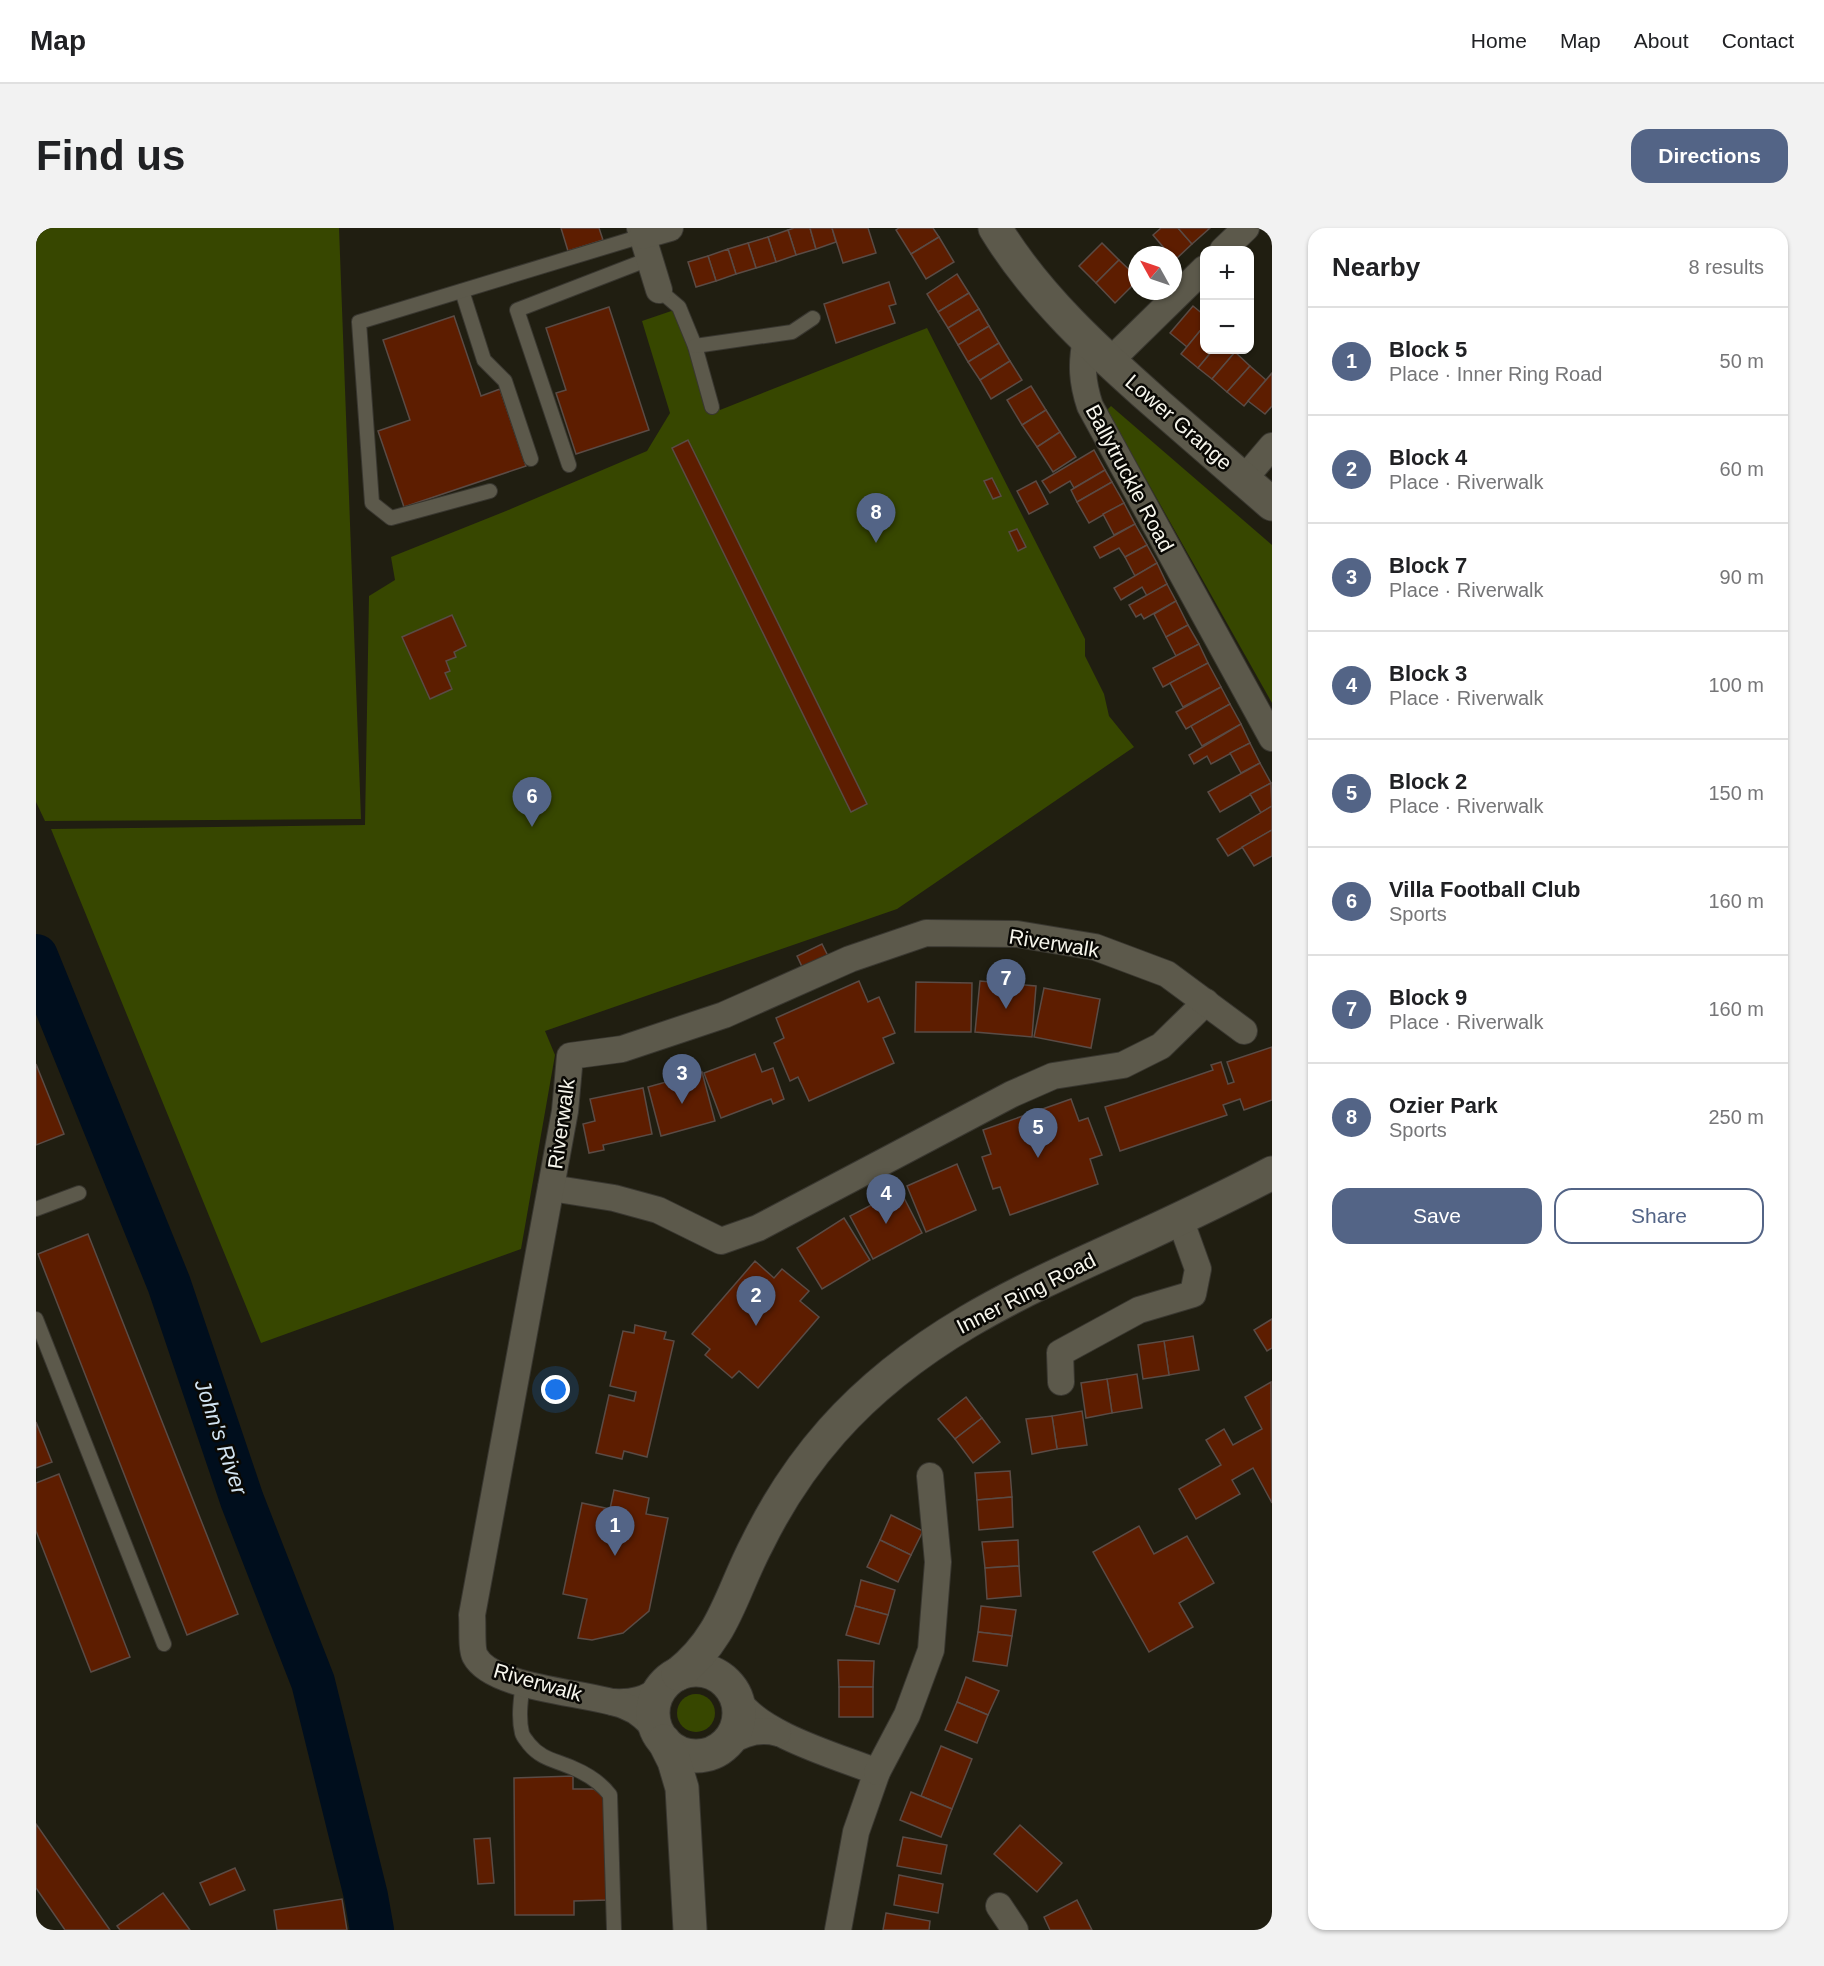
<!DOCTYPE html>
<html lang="en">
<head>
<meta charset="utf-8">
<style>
  :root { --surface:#fff; --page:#f2f2f2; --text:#202124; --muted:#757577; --line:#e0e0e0; --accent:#536486 }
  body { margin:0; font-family:Arial,sans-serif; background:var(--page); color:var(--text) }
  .controls { position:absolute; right:18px; top:18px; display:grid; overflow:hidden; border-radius:12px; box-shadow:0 2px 4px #0004 }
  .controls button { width:54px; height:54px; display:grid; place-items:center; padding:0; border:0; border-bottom:2px solid var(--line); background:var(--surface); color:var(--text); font:30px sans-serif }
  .compass { position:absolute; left:1092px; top:18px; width:54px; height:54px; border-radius:50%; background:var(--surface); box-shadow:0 2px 4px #0004; rotate:310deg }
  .you { position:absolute; left:520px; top:1162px; width:21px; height:21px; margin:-15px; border:4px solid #fff; border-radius:50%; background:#1a73e8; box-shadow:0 0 0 9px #1a73e833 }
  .badge { display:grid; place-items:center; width:39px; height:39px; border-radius:50%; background:var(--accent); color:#fff; font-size:20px; font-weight:700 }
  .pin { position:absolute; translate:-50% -50px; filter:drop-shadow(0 2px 3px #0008) }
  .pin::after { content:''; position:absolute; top:32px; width:21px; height:18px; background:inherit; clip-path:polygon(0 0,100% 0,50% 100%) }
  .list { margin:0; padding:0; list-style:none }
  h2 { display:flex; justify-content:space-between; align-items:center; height:78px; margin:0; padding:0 24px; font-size:26px }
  h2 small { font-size:20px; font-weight:400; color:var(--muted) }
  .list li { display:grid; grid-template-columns:39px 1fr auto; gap:18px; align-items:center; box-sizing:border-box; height:108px; padding:0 24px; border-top:2px solid var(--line) }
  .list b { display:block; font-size:22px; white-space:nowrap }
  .list p { margin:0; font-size:20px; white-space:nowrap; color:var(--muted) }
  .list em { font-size:20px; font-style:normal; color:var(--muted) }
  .actions { display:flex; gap:12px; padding:18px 24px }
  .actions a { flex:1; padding:14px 0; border:2px solid var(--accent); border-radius:18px; text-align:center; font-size:21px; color:var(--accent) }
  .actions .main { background:var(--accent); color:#fff }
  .map { position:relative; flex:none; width:1236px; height:1702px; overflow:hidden; border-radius:18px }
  header { display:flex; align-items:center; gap:36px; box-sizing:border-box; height:84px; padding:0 30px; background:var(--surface); border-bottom:2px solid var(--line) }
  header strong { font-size:28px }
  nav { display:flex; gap:33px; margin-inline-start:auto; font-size:21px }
  .intro { display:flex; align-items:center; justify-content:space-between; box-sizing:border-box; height:144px; padding:0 36px }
  h1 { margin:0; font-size:42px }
  .button { padding:15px 27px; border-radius:18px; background:var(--accent); color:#fff; font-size:21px; font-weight:700 }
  main { display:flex; gap:36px; padding:0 36px }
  aside { flex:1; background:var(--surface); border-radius:18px; box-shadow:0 2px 4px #0004 }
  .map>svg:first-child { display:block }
</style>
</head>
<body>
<header>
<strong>Map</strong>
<nav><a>Home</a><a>Map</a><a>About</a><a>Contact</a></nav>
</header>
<div class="intro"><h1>Find us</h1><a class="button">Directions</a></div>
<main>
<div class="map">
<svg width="1236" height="1702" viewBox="0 0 1236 1702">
  <rect width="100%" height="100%" fill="#201e11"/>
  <g fill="#374700">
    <polygon points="0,0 303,0 325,591 9,593 0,574"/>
    <polygon points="650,78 684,182 891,100 1049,411 1049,428 1068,466 1073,488 1098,519 861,681 509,803 519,827 485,1021 225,1115 15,601 329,597 333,368 359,352 355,329 470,283 611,223 634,185 606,93"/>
    <polygon points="1075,178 1236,317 1236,475 1071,182"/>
    <circle cx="660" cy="1485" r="19"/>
  </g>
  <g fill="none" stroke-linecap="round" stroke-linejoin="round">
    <polyline stroke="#000e1d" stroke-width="44" points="0,728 133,1056 206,1272 277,1454 330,1668 336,1702"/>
  </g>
  <g fill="#5d1d00" stroke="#5a4b45" stroke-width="1.5">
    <polygon points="525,0 563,0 567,12 532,23"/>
    <polygon points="758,0 774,0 780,21 760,27 752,2"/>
    <polygon points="774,0 796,0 800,14 780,21"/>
    <polygon points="796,0 832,0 840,25 807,35"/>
    <polygon points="863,0 897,0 903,9 875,26 860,2"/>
    <polygon points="1125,0 1142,0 1156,16 1139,32 1137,27 1134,27 1117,7"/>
    <polygon points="1142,0 1174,0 1156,16"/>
    <polygon points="752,2 760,27 740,34 732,9"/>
    <polygon points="732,9 740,34 720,40 712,15"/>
    <polygon points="903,9 918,34 890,51 875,26"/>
    <polygon points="712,15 720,40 700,46 692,21"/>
    <polygon points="1066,15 1083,32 1060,55 1043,38"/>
    <polygon points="692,21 700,46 680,53 672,28"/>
    <polygon points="672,28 680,53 660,59 652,34"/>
    <polygon points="1083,32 1101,49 1101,53 1079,75 1060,55"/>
    <polygon points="921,46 933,65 902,84 891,66"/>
    <polygon points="853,54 860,76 853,78 859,95 800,115 788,76"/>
    <polygon points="933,65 943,81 912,100 902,84"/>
    <polygon points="1157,78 1168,87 1168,98 1151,119 1134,105"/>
    <polygon points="573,79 613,202 540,226 520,165 530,162 510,100"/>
    <polygon points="943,81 953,98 922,117 912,100"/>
    <polygon points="418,88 445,168 464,161 490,238 368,279 342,203 374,192 347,112"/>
    <polygon points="953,98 963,115 932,134 922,117"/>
    <polygon points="1168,98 1168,122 1177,122 1162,140 1145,126"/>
    <polygon points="963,115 974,133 944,152 932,134"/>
    <polygon points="1177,122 1196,122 1199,124 1176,151 1162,140"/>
    <polygon points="1199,124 1214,138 1191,164 1176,151"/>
    <polygon points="974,133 986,152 955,171 944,152"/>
    <polygon points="1214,138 1230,152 1208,178 1191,164"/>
    <polygon points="1236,145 1236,178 1229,186 1212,173"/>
    <polygon points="995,158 1010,182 986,197 971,172"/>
    <polygon points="1010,182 1024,204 1001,219 986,197"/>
    <polygon points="1024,204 1040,229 1017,244 1001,219"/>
    <polygon points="652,212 831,576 815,584 636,220"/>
    <polygon points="1058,222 1069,242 1038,260 1034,253 1014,265 1006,253"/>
    <polygon points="1069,242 1076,254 1041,274 1035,262"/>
    <polygon points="956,250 965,268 957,271 948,253"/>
    <polygon points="1000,253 1012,276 993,286 981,263"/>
    <polygon points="1076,254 1088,275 1053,295 1041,274"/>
    <polygon points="1088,275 1099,296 1078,307 1067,286"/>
    <polygon points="1099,296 1111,317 1089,329 1083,320 1064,330 1058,319"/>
    <polygon points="981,301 990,319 982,323 973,304"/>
    <polygon points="1111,317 1121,335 1099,348 1089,329"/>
    <polygon points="1121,335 1131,356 1111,368 1106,359 1085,372 1078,360"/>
    <polygon points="1131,356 1140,373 1108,391 1105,386 1100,389 1093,377"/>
    <polygon points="1140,373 1152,397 1130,409 1118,386"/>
    <polygon points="416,387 430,418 418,424 420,429 410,433 414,443 409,445 416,461 394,471 366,409"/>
    <polygon points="1152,397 1163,416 1140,428 1130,409"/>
    <polygon points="1163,416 1172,435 1127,459 1117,440"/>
    <polygon points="1172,435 1185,459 1147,479 1134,455"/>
    <polygon points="1185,459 1194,476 1150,501 1140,484"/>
    <polygon points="1194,476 1205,496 1166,518 1155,498"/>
    <polygon points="1205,496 1214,515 1175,536 1171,528 1158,536 1153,527"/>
    <polygon points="1214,515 1224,535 1205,545 1194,525"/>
    <polygon points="1224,535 1235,555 1184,584 1172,564"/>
    <polygon points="1235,555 1236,578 1225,585 1214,566"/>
    <polygon points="1236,578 1236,602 1192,628 1181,611"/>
    <polygon points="1236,602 1236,628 1218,638 1206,619"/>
    <polygon points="786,716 794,732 769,745 761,728"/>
    <polygon points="823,753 832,774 843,769 859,805 847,810 858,835 773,873 762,849 754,853 738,815 748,810 740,790"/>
    <polygon points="944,753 1000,758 996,809 939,804"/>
    <polygon points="880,754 936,755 935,804 879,804"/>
    <polygon points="1008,760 1064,771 1055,820 998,809"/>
    <polygon points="1236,819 1236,872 1208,882 1204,871 1187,877 1191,887 1084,923 1069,879 1177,842 1175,837 1185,834 1192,856 1198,854 1191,834"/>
    <polygon points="719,826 726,844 737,840 748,871 737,876 735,871 685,890 668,845"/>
    <polygon points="0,836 28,906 0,917"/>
    <polygon points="666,844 679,893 625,908 612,859"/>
    <polygon points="607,860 616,906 567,917 568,922 553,925 547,896 559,893 554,871"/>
    <polygon points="1035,871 1043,893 1052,890 1066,927 1054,931 1062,956 974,987 964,959 957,961 946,929 955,926 947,902"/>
    <polygon points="921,936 940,982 890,1004 871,958"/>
    <polygon points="864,962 886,1005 837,1031 814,988"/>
    <polygon points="808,990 834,1032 786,1061 761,1020"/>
    <polygon points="52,1006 202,1386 151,1407 2,1026"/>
    <polygon points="719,1033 738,1050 746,1041 773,1063 764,1073 783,1089 722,1160 703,1143 696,1150 669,1127 674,1121 656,1106"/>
    <polygon points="1236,1091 1236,1120 1231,1123 1218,1102"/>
    <polygon points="599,1097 630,1104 628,1111 638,1113 611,1229 588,1223 586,1231 560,1225 573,1167 598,1173 600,1164 574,1158 587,1103 598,1105"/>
    <polygon points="1157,1108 1163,1142 1133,1147 1128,1113"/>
    <polygon points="1128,1113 1133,1147 1107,1151 1102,1117"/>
    <polygon points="1101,1146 1106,1180 1076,1185 1071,1151"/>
    <polygon points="1071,1151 1076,1185 1050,1190 1045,1155"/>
    <polygon points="1235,1154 1236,1275 1217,1240 1196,1252 1204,1266 1160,1291 1143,1261 1185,1237 1170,1212 1188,1201 1197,1217 1226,1201 1209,1169"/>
    <polygon points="930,1169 946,1190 919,1211 902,1191"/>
    <polygon points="1046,1183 1051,1217 1021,1221 1016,1188"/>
    <polygon points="1016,1188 1021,1221 996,1226 990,1191"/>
    <polygon points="946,1190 964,1214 937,1235 919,1211"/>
    <polygon points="0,1194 16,1234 0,1240"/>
    <polygon points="974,1243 976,1269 941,1272 939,1245"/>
    <polygon points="23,1246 94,1429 55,1444 0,1303 0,1255"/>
    <polygon points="578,1262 613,1270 610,1286 632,1290 613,1383 587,1405 556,1412 542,1410 551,1371 527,1366 546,1275 574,1281"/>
    <polygon points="976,1269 977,1299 943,1302 941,1272"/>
    <polygon points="855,1287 887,1303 875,1327 844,1312"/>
    <polygon points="1103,1298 1118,1326 1151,1308 1178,1355 1143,1375 1157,1399 1113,1424 1057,1324"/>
    <polygon points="844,1312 875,1327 862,1354 831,1339"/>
    <polygon points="982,1312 983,1338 949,1340 946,1314"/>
    <polygon points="983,1338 985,1368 951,1371 949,1340"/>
    <polygon points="825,1352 859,1362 852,1387 819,1378"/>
    <polygon points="819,1378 852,1387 843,1416 810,1407"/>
    <polygon points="945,1378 980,1382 976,1408 942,1404"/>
    <polygon points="942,1404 976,1408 971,1438 937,1433"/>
    <polygon points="802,1432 838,1433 837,1459 803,1459"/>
    <polygon points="930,1449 963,1463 952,1487 921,1474"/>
    <rect x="803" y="1459" width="34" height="30"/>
    <polygon points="921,1474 952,1487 941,1515 909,1502"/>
    <polygon points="905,1518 936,1531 916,1581 885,1568"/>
    <polygon points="537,1548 537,1561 558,1561 570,1571 571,1672 538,1673 538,1687 479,1687 478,1550"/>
    <polygon points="875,1564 916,1581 905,1609 864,1592"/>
    <polygon points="0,1596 74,1702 29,1702 0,1660"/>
    <polygon points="984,1597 1026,1635 1001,1664 958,1626"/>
    <polygon points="867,1609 911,1617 905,1646 861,1638"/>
    <polygon points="454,1610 458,1655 442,1656 438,1611"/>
    <polygon points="199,1640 209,1662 174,1677 164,1655"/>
    <polygon points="863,1647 907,1656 902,1685 858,1677"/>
    <polygon points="127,1665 154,1702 84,1702 81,1698"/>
    <polygon points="306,1671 311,1702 241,1702 238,1682"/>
    <polygon points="1041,1672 1056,1702 1014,1702 1008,1689"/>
    <polygon points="850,1685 894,1693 893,1702 847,1702"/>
  </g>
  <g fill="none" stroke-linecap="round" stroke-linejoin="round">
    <defs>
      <g id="lane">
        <polyline points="623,62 643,79 659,118 676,179"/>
        <polyline points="426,63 448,132 469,153 495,231"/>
        <polyline points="659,118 756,104 777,90"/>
        <polyline points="533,237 481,82 613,31"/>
        <polyline points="454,263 355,290 336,275 323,94 606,8"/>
        <polyline points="0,981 43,965"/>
        <polyline points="0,1091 128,1416"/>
        <path d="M487 1454C485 1470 482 1489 486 1505 487 1509 491 1513 493 1516 506 1532 520 1532 537 1540 551 1546 565 1555 574 1567L578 1702"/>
      </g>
      <g id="street">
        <polyline points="604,0 623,62"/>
        <polyline points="606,8 634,0"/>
        <polyline points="1187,22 1210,0"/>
        <path d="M1050 111C1045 136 1046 154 1054 178L1236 510"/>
        <polyline points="1074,133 1168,41"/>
        <polyline points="1208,251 1236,218"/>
        <polyline points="515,960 578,970 622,982 685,1013 722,1000 976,866 1017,848 1087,837 1125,818 1170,774"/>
        <polyline points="1025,1154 1024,1125 1103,1082 1157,1066 1162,1041 1144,991"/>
        <path d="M702 1472C725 1507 801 1528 841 1544L820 1604 802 1702"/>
        <path d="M577 1474C597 1475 610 1472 626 1459"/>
        <path d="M621 1503C612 1493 603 1483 589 1478 555 1464 457 1462 439 1428 435 1420 437 1397 436 1387L529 883 534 828 586 821 688 787 814 731 890 705 981 706 1059 719 1131 746 1208 803"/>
        <path d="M692 1515C707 1505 724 1500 742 1505"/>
        <polyline points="841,1544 871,1487 895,1422 902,1334 894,1248"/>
        <polyline points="963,1678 979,1702"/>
      </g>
      <g id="secondary">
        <path d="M959 0C1001 69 1062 124 1122 177 1160 210 1198 243 1236 276"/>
        <circle cx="660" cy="1485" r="43"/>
        <path d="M642 1446C689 1409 695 1365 721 1316 741 1275 766 1237 796 1203 883 1105 994 1059 1109 1007 1152 987 1194 967 1236 945"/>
        <polyline points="628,1513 638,1533 646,1560 654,1702"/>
      </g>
    </defs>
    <use href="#lane" stroke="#393730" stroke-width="16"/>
    <use href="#street" stroke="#393730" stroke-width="28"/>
    <use href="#secondary" stroke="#393730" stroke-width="35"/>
    <use href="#lane" stroke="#5c594b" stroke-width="14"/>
    <use href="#street" stroke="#5c594b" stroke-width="26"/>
    <use href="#secondary" stroke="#5c594b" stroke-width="33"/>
  </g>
  <g text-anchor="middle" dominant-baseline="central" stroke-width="5" stroke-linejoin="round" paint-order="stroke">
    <g font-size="21" fill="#f6f5ec" stroke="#090804">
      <text transform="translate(1143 194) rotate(41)">Lower Grange</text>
      <text transform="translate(1094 250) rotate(62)">Ballytruckle Road</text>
      <text transform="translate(1018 715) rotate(9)">Riverwalk</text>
      <text transform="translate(525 896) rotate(-82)">Riverwalk</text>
      <text transform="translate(990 1065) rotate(-27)">Inner Ring Road</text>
      <text transform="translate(502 1454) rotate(16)">Riverwalk</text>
    </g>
    <g font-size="22" font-style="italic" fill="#d2e3f1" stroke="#090804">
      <text transform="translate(185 1209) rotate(71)">John's River</text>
    </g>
  </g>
</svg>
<div class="controls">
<button>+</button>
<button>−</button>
</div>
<svg class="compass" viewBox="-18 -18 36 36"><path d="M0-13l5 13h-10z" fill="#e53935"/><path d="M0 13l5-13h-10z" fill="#757577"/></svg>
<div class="you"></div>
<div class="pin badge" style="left:579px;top:1328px">1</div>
<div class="pin badge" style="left:720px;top:1098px">2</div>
<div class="pin badge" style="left:646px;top:876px">3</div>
<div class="pin badge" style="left:850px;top:996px">4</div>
<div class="pin badge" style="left:1002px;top:930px">5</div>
<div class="pin badge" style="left:496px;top:599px">6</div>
<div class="pin badge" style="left:970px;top:781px">7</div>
<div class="pin badge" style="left:840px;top:315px">8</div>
</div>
<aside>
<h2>Nearby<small>8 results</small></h2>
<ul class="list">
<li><span class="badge">1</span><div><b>Block 5</b><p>Place · Inner Ring Road</p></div><em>50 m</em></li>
<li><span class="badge">2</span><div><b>Block 4</b><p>Place · Riverwalk</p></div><em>60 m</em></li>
<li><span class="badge">3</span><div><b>Block 7</b><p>Place · Riverwalk</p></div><em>90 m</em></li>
<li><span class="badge">4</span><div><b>Block 3</b><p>Place · Riverwalk</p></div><em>100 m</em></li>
<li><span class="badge">5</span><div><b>Block 2</b><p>Place · Riverwalk</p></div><em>150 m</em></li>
<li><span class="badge">6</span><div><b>Villa Football Club</b><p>Sports</p></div><em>160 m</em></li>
<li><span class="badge">7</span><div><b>Block 9</b><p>Place · Riverwalk</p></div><em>160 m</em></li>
<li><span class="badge">8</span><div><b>Ozier Park</b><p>Sports</p></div><em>250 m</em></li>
</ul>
<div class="actions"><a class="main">Save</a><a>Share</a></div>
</aside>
</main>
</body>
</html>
